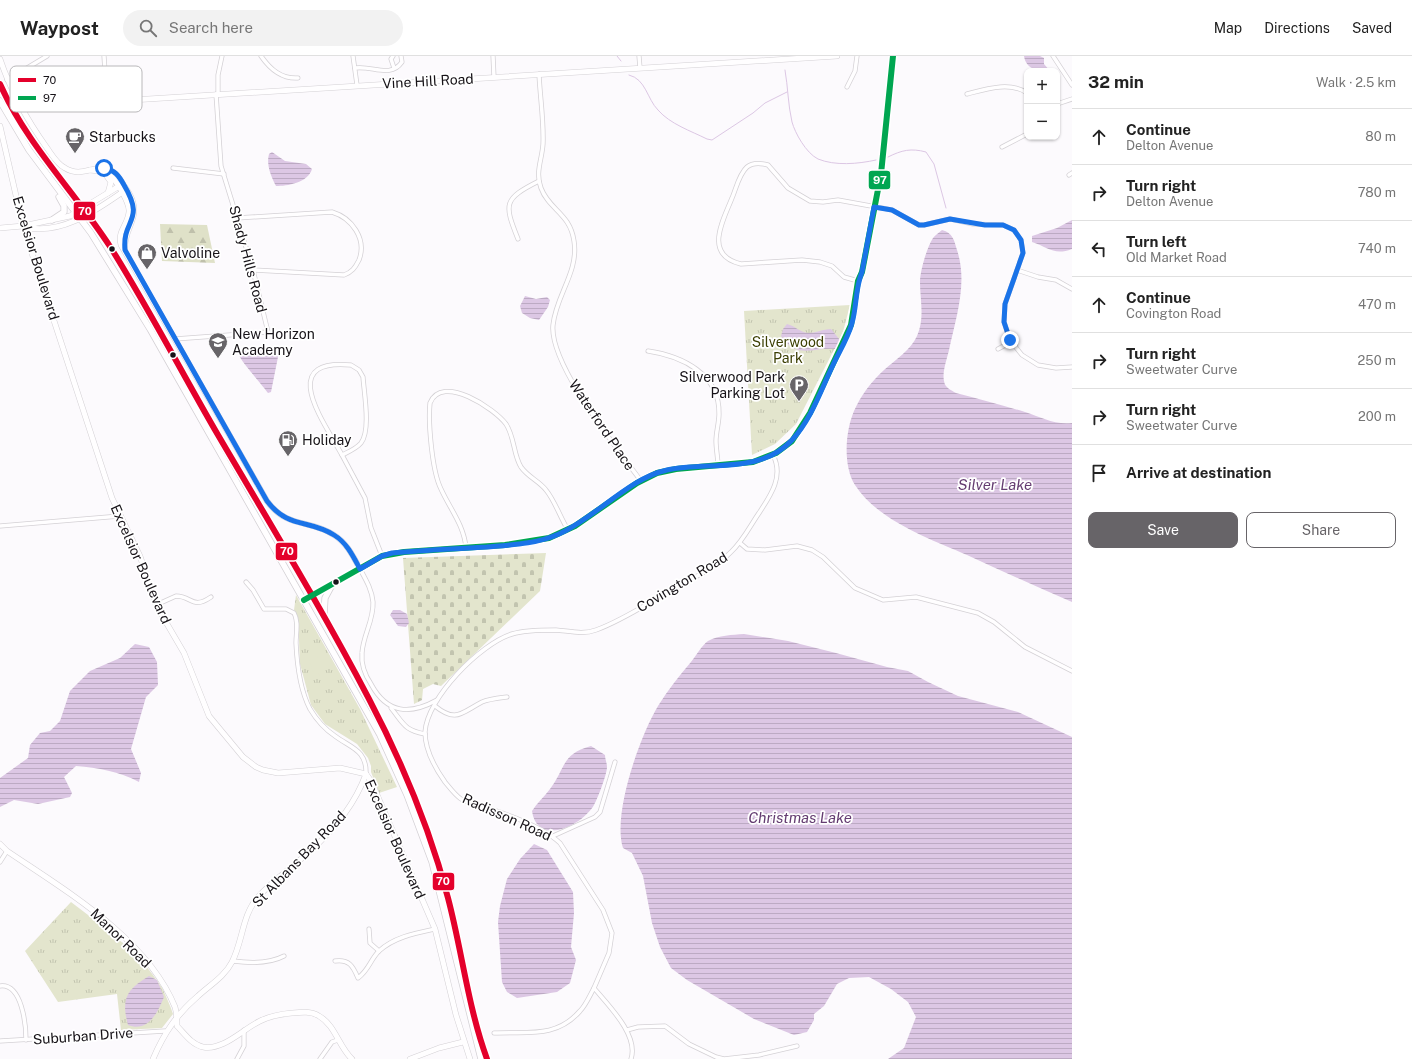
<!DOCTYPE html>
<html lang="en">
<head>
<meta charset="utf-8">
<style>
  :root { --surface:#fff; --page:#f2f2f2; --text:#222; --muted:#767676; --line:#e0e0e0; --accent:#676468 }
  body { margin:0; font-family:"Public Sans",sans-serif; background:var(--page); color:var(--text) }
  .controls { position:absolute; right:12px; top:12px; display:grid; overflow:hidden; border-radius:8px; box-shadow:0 1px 3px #0004 }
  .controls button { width:36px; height:36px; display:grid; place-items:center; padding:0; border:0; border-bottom:1px solid var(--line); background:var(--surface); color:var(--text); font:20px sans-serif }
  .stop { position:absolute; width:12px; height:12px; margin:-9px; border:3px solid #1a73e8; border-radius:50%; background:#fff }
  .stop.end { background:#1a73e8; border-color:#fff; box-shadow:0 1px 4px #0008 }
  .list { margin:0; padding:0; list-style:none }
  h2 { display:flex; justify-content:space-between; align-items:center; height:52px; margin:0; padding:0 16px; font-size:17px }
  h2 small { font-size:13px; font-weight:400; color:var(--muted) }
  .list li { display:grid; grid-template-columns:26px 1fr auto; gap:12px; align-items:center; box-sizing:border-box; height:56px; padding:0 16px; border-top:1px solid var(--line) }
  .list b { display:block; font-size:15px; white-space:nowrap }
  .list p { margin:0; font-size:13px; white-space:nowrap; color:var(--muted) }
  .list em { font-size:13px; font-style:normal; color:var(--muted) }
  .actions { display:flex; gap:8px; padding:12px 16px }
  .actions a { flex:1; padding:9px 0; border:1px solid var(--accent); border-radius:8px; text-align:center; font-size:14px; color:var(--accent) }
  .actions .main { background:var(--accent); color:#fff }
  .icon { flex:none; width:22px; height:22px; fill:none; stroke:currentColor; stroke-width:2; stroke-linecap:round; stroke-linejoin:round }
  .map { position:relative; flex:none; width:1072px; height:1003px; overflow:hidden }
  header { display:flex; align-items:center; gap:24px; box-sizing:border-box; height:56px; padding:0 20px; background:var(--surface); border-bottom:1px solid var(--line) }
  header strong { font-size:19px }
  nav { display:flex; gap:22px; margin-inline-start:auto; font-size:14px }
  .search { width:280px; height:36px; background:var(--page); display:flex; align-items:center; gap:10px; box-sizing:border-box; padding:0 14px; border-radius:22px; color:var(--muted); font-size:15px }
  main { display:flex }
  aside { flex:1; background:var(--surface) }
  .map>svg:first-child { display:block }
</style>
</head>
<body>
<header>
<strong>Waypost</strong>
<div class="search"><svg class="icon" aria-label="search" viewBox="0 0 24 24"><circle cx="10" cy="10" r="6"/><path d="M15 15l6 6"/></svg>Search here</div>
<nav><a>Map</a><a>Directions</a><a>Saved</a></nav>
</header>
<main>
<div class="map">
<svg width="1072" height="1003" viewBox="0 0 1072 1003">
  <defs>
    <pattern id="grass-tufts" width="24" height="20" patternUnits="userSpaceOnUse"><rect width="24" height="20" fill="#e3e5cd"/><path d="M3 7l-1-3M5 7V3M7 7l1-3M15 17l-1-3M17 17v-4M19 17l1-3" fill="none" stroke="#c2c4af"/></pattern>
    <pattern id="forest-firs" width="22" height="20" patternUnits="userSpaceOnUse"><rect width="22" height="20" fill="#dfe1c8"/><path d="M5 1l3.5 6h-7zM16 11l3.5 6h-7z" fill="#bfc0ab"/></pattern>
    <pattern id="cemetery-stones" width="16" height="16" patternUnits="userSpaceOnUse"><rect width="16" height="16" fill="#e3e5cd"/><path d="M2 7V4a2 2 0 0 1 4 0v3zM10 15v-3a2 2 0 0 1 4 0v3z" fill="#c2c4af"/></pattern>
    <pattern id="water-rules" width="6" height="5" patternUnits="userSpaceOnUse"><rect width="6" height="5" fill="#dcc7e4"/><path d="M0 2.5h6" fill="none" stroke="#bcaac3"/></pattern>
  </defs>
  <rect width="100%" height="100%" fill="#fcfafd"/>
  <g fill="url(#grass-tufts)">
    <polygon points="850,249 843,276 796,368 775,388 752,399 744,255"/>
    <polygon points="296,539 360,653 397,731 379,737 371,716 371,710 368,702 357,688 325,668 311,649 300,608 298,561 294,554"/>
    <path d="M71 846C104 871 140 896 162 932 166 940 170 949 173 958L162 972 121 974 117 938 58 946 25 895Z"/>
  </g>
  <polygon fill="url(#forest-firs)" points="160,168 207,169 215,207 162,205"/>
  <polygon fill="url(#cemetery-stones)" points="546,497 540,535 441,630 433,628 423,633 422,644 414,648 403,502"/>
  <polygon fill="#e3e5cd" points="322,599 328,613 321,616 322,619 320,620 318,617 314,618 309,605"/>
  <g fill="url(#water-rules)">
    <path d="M1024 0H1040L1044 2V8L1050 15C1039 15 1026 14 1024 0Z"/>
    <path d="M272 96 285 105 306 108 312 113C308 127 287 130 276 130 271 121 266 108 269 98Z"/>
    <path d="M1072 164V193C1054 200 1048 191 1032 186V180L1057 172Z"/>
    <path d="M942 174C953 177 954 184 957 194 968 227 956 261 949 294 947 303 942 316 944 325 945 332 951 334 956 337 979 343 1002 349 1025 356 1041 361 1054 369 1072 367V546C1037 531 1002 515 967 499 930 483 877 464 855 429 843 410 845 376 854 355 861 339 871 326 884 314 895 304 911 294 917 280 925 262 920 244 920 226 920 215 927 191 933 182 935 179 939 177 942 174Z"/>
    <polygon points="525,240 536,243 547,241 550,244 548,251 539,264 530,262 522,257 520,250"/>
    <path d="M787 268C795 270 800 276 808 277 816 277 823 273 831 273L840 284 835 293C813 291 797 304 781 280L783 273Z"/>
    <path d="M274 292 277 294 278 301 271 336 268 337C263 330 240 304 239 299L245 295Z"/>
    <polygon points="393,554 400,554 407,558 409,567 406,571 398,570 390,559"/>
    <path d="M744 578 788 585 836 597 887 611 908 615 928 626 958 640 1018 656 1072 681V1003H888L904 992 916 961 908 946 891 933 869 921 849 922 837 928 824 950 814 958V964L807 976 794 979 754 963 687 924 671 912 660 891 652 867 643 820 632 797 623 792C612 758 640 680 658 650 668 634 679 620 691 606 696 600 702 589 708 585 719 579 732 579 744 578Z"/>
    <path d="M135 588 149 591 157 606 158 629 146 641 131 693 141 717 139 726C119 715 98 712 76 710L64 721 72 737 70 741 38 748 14 744 0 751V722L28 702 30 689 40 677 50 675 60 665 70 635 90 615 120 602Z"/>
    <path d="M591 690 605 699C605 703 607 707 607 711 607 718 598 742 594 749 582 770 537 791 532 755 537 747 544 741 550 733 566 712 561 698 591 690Z"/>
    <polygon points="534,788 547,794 573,836 574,857 571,891 576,904 570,927 557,936 517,942 507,936 502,926 498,866 500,850 507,823 520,803"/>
    <path d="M149 920 157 924 164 941C158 956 148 977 128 969 121 943 126 934 149 920Z"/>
  </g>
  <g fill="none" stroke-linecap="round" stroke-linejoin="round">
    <g stroke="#dcc7e4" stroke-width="1">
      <polyline points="617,0 621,5"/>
      <path d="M785 14C788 31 788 49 792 66 795 77 806 97 818 103 835 110 858 108 876 104"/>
      <path d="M629 19C646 23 647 43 658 54 670 68 691 75 707 83L712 84 753 57 765 47 787 36"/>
      <path d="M888 101C902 94 911 92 926 96L934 108 946 152"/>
    </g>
    <defs>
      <g id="street">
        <polyline points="104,0 107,46"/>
        <path d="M261 0C270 13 281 23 298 22"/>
        <polyline points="353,0 357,29"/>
        <polyline points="393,0 391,3 394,12"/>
        <polyline points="493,0 494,21"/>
        <polyline points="639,0 640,12"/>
        <polyline points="1053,0 1072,29"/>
        <path d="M355 12C372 9 390 23 402 6L401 0"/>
        <path d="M539 18C540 41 544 65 543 88 542 104 535 116 541 132 549 154 570 157 574 185 579 216 556 239 553 269 549 308 617 392 641 425"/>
        <polyline points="7,24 47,0"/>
        <polyline points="847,31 855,15 857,0"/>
        <polyline points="218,38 218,19 222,0"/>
        <path d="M967 38C986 33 1010 25 1027 37"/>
        <polyline points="1057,48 1072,43"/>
        <polyline points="1002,91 1027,78"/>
        <polyline points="173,112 224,118"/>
        <polyline points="1069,119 1072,117"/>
        <path d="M237 162 332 156C352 162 367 183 359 204 355 212 352 216 344 219L253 214"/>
        <path d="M518 183C504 148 503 143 539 125"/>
        <polyline points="1017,214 1038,221 1056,224 1072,233"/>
        <path d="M858 225 844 221 832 210 820 206 802 204 741 208C703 199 723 165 732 142 736 133 739 118 747 111 753 106 761 107 768 109L788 132 810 145 823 146 838 144 882 152 892 154 919 169H924L950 163 973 168 1003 169 1014 174 1021 184 1023 197 1005 248 1004 266 1010 284 1022 299 1038 309 1056 312 1072 311"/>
        <polyline points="175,283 268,276 253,214 221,110 216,38"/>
        <polyline points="998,293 1011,286"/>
        <path d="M648 295C682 300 720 318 719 358 719 367 716 376 716 385 716 393 718 402 718 410"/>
        <path d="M351 309 359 314 363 321C364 337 371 374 361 387 356 393 348 396 342 399 324 366 276 302 351 309Z"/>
        <polyline points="342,399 365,442 371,472 382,500"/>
        <polyline points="0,470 120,460"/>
        <polyline points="740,487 747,493 765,494 797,490 812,494 823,501 855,532 883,544 916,541 978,557 994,566 1025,591 1072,615"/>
        <path d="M466 492C464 469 450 453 441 433 432 415 428 367 430 347 442 317 495 353 506 368 515 382 513 398 521 411 528 421 539 425 546 434 555 445 560 461 568 474"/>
        <path d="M360 513C366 524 372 534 373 546 374 564 363 579 362 597 361 608 365 619 371 628 387 658 410 659 437 644"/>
        <path d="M246 526 253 534 264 553H286L294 557C299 566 296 577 296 587 297 608 300 634 310 653 316 663 326 674 335 680 351 692 367 694 366 718"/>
        <path d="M156 549 176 540C192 540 192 554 211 541"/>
        <path d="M435 650C456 667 461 657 482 646 489 643 499 642 507 641"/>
        <path d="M391 652C404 668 404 674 425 678"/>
        <polyline points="553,780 595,761 600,756 615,706"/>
        <polyline points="0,806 7,795"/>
        <polyline points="369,873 370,887 379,895"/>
        <path d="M233 905C248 907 269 908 284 900"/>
        <path d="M335 905C349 903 353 910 358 922 369 914 370 904 379 895 394 881 416 877 435 873"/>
        <path d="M0 930C22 927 26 969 26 984"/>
        <polyline points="627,974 638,971 665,970 689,988 716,1001 724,1003 759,999 797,990"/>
        <path d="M494 977C526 975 556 983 580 955 586 949 590 939 594 932"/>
        <polyline points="0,985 165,975"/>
        <polyline points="237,1003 244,990 244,974"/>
        <polyline points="320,1003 332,986 338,984"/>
        <path d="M631 1003C639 979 608 949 594 932L609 897 612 877 603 854 560 787C544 772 512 760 490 753 481 750 469 748 461 743 455 739 450 732 445 726 435 712 425 694 425 676 427 642 480 588 512 578 525 574 542 574 556 574 569 575 583 579 596 574 621 565 645 549 668 536 689 524 714 513 731 496 743 485 750 470 759 457 771 439 784 420 773 399"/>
      </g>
      <g id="secondary">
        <path d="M0 3C11 36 27 64 47 92 52 99 57 108 65 112 87 126 104 95 123 128 127 134 132 140 133 147 138 163 123 176 125 193"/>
        <polyline points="20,51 837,0"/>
        <polyline points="0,70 23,170 112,442 140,500 156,549 184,597 209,660 243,701 256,711 263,714 278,717 340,712 366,718 371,725 435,873 456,959 470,1003"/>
        <path d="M90 114C96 115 102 115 108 118 116 123 130 147 129 156 128 169 117 175 121 189L267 445C287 473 310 463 334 479 347 487 353 500 360 513"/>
        <polyline points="106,119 111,126 108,137"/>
        <path d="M24 171C61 180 95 155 124 135"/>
        <polyline points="0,172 23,170 70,160 121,129"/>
        <polyline points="304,544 382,500 404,496 505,489 549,482 575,470 637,427 657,417 676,413 753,406 776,397 792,385 810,357 851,269 858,225 862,216 881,118 893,0"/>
        <path d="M0 788 7 795C66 835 147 882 175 951 177 957 177 964 177 970 184 977 192 989 203 991 223 995 243 973 260 965 270 960 281 958 292 957 302 956 311 955 319 960 335 969 339 991 352 1003"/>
        <path d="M153 1003C164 977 177 958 198 940 210 929 225 920 232 906 243 885 242 859 258 841 273 824 293 811 310 795 334 774 355 748 366 718"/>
        <polyline points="410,1003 439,992 463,986"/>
      </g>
      <g id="primary">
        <path d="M0 28C27 89 75 136 111 192 149 253 182 317 218 379 269 466 322 553 369 643 402 706 430 773 448 842 462 895 468 951 487 1003"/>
        <polyline points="0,45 29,94 91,177 150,273 380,679 407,739 432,806 481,1003"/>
        <polyline points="52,164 64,156 64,150 59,141"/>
        <polyline points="324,559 325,542 332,529"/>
      </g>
    </defs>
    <use href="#street" stroke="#d4d1d5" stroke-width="5"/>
    <use href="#secondary" stroke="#d4d1d5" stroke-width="6"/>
    <use href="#primary" stroke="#d4d1d5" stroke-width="7"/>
    <use href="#street" stroke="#fffeff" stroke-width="3.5"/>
    <use href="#secondary" stroke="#fffeff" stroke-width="5"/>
    <use href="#primary" stroke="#fffeff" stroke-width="5.5"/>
    <defs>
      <path id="bus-1" d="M0 28C27 89 75 136 111 192 149 253 182 317 218 379 269 466 322 553 369 643 402 706 430 773 448 842 462 895 468 951 487 1003"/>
      <polyline id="bus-2" points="304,544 382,500 404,496 505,489 549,482 575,470 637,427 657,417 676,413 753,406 776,397 792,385 810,357 851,269 858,225 862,216 881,118 893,0"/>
    </defs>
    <use href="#bus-1" stroke="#fff" stroke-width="9"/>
    <use href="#bus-2" stroke="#fff" stroke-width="9"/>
    <use href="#bus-1" stroke="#e4002b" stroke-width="6"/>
    <use href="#bus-2" stroke="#00a651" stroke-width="6"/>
  </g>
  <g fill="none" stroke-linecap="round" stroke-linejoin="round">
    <path stroke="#1a73e8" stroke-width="5" d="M104 112C115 114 119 120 124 129 146 166 122 162 125 194L267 445C288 473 309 463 334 479 347 487 353 500 360 513L382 500 392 497C423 494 455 493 487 491 510 489 537 488 559 478 595 462 629 422 667 414 708 405 760 419 792 384 811 364 821 334 833 309 839 296 848 282 852 267 857 250 855 233 862 216L874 151 892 154 919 169H924L950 163 985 169H1003L1014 174 1021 184 1023 197 1005 248 1004 266 1010 284"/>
  </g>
  <defs>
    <symbol id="cafe-pin" viewBox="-11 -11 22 30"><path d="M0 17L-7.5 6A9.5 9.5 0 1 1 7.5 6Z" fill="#676468" stroke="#fff"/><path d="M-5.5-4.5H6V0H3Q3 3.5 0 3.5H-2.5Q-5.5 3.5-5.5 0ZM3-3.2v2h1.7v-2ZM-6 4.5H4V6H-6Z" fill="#fff"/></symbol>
    <symbol id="shop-pin" viewBox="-11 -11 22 30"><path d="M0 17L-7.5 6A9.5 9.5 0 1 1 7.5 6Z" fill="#676468" stroke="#fff"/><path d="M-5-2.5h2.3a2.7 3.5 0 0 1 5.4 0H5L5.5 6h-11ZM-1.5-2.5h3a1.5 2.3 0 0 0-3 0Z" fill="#fff"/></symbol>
    <symbol id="school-pin" viewBox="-11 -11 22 30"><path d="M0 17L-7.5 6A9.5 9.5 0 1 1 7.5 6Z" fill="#676468" stroke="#fff"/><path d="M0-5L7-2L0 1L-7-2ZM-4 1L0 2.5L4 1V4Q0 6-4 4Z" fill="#fff"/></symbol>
    <symbol id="parking-pin" viewBox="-11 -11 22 30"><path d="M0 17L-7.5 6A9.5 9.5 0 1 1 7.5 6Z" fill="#676468" stroke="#fff"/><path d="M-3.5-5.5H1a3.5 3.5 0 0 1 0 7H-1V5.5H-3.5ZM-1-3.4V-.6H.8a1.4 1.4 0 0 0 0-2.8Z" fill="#fff"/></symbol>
    <symbol id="fuel-pin" viewBox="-11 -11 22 30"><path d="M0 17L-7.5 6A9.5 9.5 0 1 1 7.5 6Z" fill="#676468" stroke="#fff"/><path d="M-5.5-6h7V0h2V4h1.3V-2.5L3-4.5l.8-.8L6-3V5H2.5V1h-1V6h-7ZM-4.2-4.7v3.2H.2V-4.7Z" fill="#fff"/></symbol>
  </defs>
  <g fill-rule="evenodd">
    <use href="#cafe-pin" x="64" y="70" width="22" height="30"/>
    <use href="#shop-pin" x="136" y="186" width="22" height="30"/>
    <use href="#school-pin" x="207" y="275" width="22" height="30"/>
    <use href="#parking-pin" x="788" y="318" width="22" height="30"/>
    <use href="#fuel-pin" x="277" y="373" width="22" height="30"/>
  </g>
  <g fill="#171318" stroke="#fff" stroke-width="1.5">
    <circle cx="112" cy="193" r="3.5"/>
    <circle cx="173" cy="299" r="3.5"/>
    <circle cx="336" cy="526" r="3.5"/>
  </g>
  <g text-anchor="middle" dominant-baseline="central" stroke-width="3.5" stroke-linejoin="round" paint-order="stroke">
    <g font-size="14" fill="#171318" stroke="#fff">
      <text transform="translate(428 25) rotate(-3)">Vine Hill Road</text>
      <text transform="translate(36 202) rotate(73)">Excelsior Boulevard</text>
      <text transform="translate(248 203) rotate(75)">Shady Hills Road</text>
      <text transform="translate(602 369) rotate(56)">Waterford Place</text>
      <text transform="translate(141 508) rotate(66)">Excelsior Boulevard</text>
      <text transform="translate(682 526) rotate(-31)">Covington Road</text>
      <text transform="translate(507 761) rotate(24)">Radisson Road</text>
      <text transform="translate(395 783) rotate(66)">Excelsior Boulevard</text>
      <text transform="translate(299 803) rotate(-46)">St Albans Bay Road</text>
      <text transform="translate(121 882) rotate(44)">Manor Road</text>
      <text transform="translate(83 980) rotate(-4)">Suburban Drive</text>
    </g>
    <g font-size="14" fill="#171318" stroke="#fff" text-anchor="start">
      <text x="89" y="81">Starbucks</text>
      <text x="161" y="197">Valvoline</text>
      <text x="232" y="278">New Horizon<tspan x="232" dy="16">Academy</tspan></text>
      <text x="785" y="321" text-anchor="end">Silverwood Park<tspan x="785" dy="16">Parking Lot</tspan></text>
      <text x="302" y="384">Holiday</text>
    </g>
    <g font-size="14" fill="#3c3f03" stroke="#fff">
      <text x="788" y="286">Silverwood<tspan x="788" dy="16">Park</tspan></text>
    </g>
    <g font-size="15" font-style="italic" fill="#643c71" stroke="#fff">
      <text x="995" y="428">Silver Lake</text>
      <text x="800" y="761">Christmas Lake</text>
    </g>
  </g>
  <rect x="10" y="10" width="132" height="46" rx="6" fill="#fff" stroke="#b9b8ba" stroke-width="1"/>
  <rect x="18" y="22" width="18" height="4" fill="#e4002b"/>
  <rect x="18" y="40" width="18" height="4" fill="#00a651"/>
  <g font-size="11" fill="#171318">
    <text x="43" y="28">70</text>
    <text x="43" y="46">97</text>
  </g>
  <g stroke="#fff" stroke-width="1.5">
    <rect x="868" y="114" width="23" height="20" rx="4" fill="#00a651"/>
    <rect x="73" y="145" width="23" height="20" rx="4" fill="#e4002b"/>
    <rect x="275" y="486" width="23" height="19" rx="4" fill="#e4002b"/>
    <rect x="432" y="816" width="23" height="19" rx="4" fill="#e4002b"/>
  </g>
  <g font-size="11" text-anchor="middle" font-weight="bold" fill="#fff">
    <text x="880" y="128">97</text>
    <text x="85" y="159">70</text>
    <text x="287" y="499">70</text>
    <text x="443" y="829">70</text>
  </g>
</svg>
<div class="controls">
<button>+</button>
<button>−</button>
</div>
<div class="stop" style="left:104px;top:112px"></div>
<div class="stop end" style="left:1010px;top:284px"></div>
</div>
<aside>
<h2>32 min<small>Walk · 2.5 km</small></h2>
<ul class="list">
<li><svg class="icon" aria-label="ahead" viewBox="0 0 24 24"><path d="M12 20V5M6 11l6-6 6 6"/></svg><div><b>Continue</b><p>Delton Avenue</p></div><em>80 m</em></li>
<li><svg class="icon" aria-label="right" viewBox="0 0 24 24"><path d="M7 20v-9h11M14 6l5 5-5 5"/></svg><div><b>Turn right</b><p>Delton Avenue</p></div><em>780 m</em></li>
<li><svg class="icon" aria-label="left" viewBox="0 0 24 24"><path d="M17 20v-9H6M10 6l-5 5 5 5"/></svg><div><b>Turn left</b><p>Old Market Road</p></div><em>740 m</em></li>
<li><svg class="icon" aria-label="ahead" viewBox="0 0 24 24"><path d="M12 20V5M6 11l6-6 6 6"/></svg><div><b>Continue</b><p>Covington Road</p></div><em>470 m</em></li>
<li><svg class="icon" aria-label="right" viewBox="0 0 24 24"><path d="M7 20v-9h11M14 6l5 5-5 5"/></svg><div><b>Turn right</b><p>Sweetwater Curve</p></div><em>250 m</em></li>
<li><svg class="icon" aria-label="right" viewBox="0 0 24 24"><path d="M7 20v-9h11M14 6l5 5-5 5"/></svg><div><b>Turn right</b><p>Sweetwater Curve</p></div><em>200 m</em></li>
<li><svg class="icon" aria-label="arrive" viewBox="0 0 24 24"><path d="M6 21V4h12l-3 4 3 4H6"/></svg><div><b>Arrive at destination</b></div></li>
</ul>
<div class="actions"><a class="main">Save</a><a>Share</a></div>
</aside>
</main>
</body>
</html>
